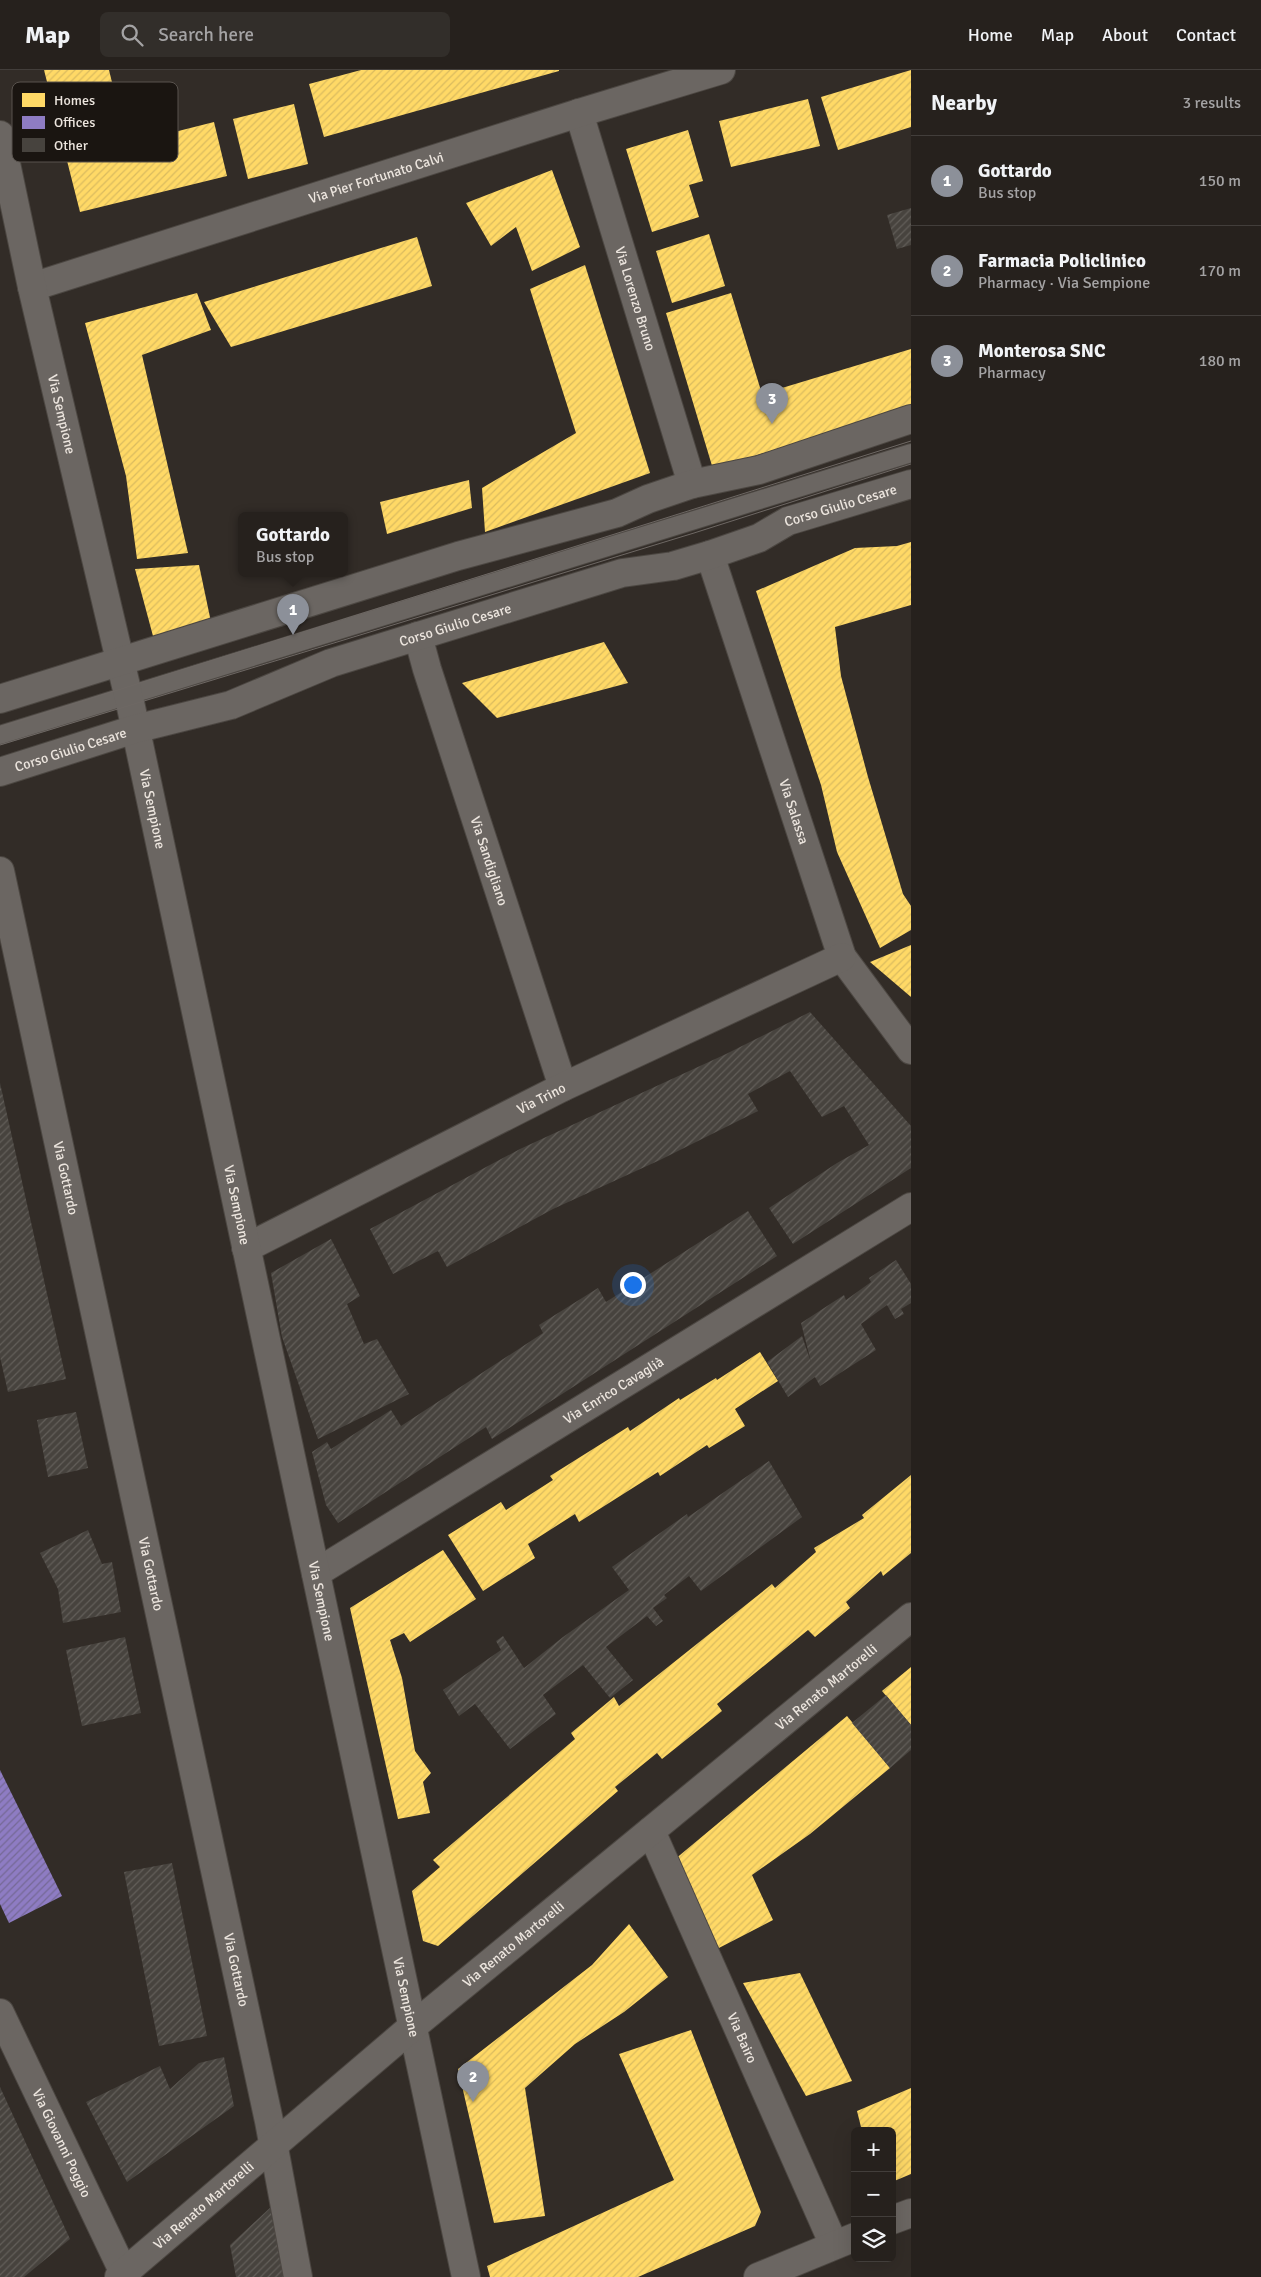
<!DOCTYPE html>
<html lang="en">
<head>
<meta charset="utf-8">
<style>
  :root { --surface:#26211d; --page:#322e2a; --text:#f1f3f6; --muted:#a4a3a4; --line:#423e3b; --accent:#8c9099 }
  body { margin:0; font-family:Signika,sans-serif; background:var(--page); color:var(--text) }
  .controls { position:absolute; right:15px; bottom:15px; display:grid; overflow:hidden; border-radius:8px; box-shadow:0 5px 20px #0002 }
  .controls button { width:45px; height:45px; display:grid; place-items:center; padding:0; border:0; border-bottom:1px solid var(--line); background:var(--surface); color:var(--text); font:25px sans-serif }
  .you { position:absolute; left:632px; top:1214px; width:18px; height:18px; margin:-12px; border:4px solid #fff; border-radius:50%; background:#1a73e8; box-shadow:0 0 0 8px #1a73e833 }
  .badge { display:grid; place-items:center; width:32px; height:32px; border-radius:50%; background:var(--accent); color:#fff; font-size:16px; font-weight:700 }
  .pin { position:absolute; translate:-50% -41px; filter:drop-shadow(0 1px 2px #0008) }
  .pin::after { content:''; position:absolute; top:26px; width:18px; height:15px; background:inherit; clip-path:polygon(0 0,100% 0,50% 100%) }
  .popup { position:absolute; left:238px; top:442px; width:110px; height:65px; box-sizing:border-box; display:grid; place-content:center; border-radius:8px; background:var(--surface); filter:drop-shadow(0 1px 4px #0005); font-size:16px; white-space:nowrap; color:var(--muted) }
  .popup b { font-size:19px; color:var(--text) }
  .popup::after { content:''; position:absolute; left:50%; top:100%; margin-left:-10px; border:10px solid transparent; border-top-color:var(--surface) }
  .list { margin:0; padding:0; list-style:none }
  h2 { display:flex; justify-content:space-between; align-items:center; height:65px; margin:0; padding:0 20px; font-size:21px }
  h2 small { font-size:16px; font-weight:400; color:var(--muted) }
  .list li { display:grid; grid-template-columns:32px 1fr auto; gap:15px; align-items:center; box-sizing:border-box; height:90px; padding:0 20px; border-top:1px solid var(--line) }
  .list b { display:block; font-size:19px; white-space:nowrap }
  .list p { margin:0; font-size:16px; white-space:nowrap; color:var(--muted) }
  .list em { font-size:16px; font-style:normal; color:var(--muted) }
  .icon { flex:none; width:28px; height:28px; fill:none; stroke:currentColor; stroke-width:2; stroke-linecap:round; stroke-linejoin:round }
  .map { position:relative; flex:none; width:911px; height:2207px; overflow:hidden }
  header { display:flex; align-items:center; gap:30px; box-sizing:border-box; height:70px; padding:0 25px; background:var(--surface); border-bottom:1px solid var(--line) }
  header strong { font-size:24px }
  nav { display:flex; gap:28px; margin-inline-start:auto; font-size:18px }
  .search { width:350px; height:45px; background:var(--page); display:flex; align-items:center; gap:12px; box-sizing:border-box; padding:0 18px; border-radius:8px; color:var(--muted); font-size:19px }
  main { display:flex }
  aside { flex:1; background:var(--surface) }
  .map>svg:first-child { display:block }
</style>
</head>
<body>
<header>
<strong>Map</strong>
<div class="search"><svg class="icon" aria-label="search" viewBox="0 0 24 24"><circle cx="10" cy="10" r="6"/><path d="M15 15l6 6"/></svg>Search here</div>
<nav><a>Home</a><a>Map</a><a>About</a><a>Contact</a></nav>
</header>
<main>
<div class="map">
<svg width="911" height="2207" viewBox="0 0 911 2207">
  <defs>
    <pattern id="homes-hatch" width="6" height="6" patternUnits="userSpaceOnUse" patternTransform="scale(1.25)"><rect width="6" height="6" fill="#ffd966"/><path d="M-1 1l2-2M0 6l6-6M5 7l2-2" fill="none" stroke="#dabb5f"/></pattern>
    <pattern id="offices-hatch" width="6" height="6" patternUnits="userSpaceOnUse" patternTransform="scale(1.25)"><rect width="6" height="6" fill="#8e7cc3"/><path d="M-1 1l2-2M0 6l6-6M5 7l2-2" fill="none" stroke="#756996"/></pattern>
    <pattern id="building-hatch" width="6" height="6" patternUnits="userSpaceOnUse" patternTransform="scale(1.25)"><rect width="6" height="6" fill="#47433e"/><path d="M-1 1l2-2M0 6l6-6M5 7l2-2" fill="none" stroke="#625e59"/></pattern>
  </defs>
  <rect width="100%" height="100%" fill="#322c27"/>
  <g fill="url(#homes-hatch)">
    <polygon points="44,0 109,0 127,74 214,52 227,106 80,142"/>
    <polygon points="361,0 559,0 559,1 324,67 309,14"/>
    <polygon points="911,0 911,57 838,80 821,27"/>
    <polygon points="808,29 820,76 731,97 719,51"/>
    <polygon points="294,34 308,94 248,109 233,49"/>
    <polygon points="688,60 703,111 689,115 699,147 652,162 626,79"/>
    <polygon points="552,100 580,177 532,201 516,157 491,176 466,133"/>
    <polygon points="709,164 725,216 672,233 656,181"/>
    <polygon points="417,167 432,216 231,277 204,232"/>
    <polygon points="585,195 650,403 485,462 482,418 576,363 530,219"/>
    <polygon points="197,223 211,260 142,285 188,483 137,489 126,406 85,253"/>
    <polygon points="731,223 762,324 911,279 911,337 713,399 666,243"/>
    <polygon points="469,410 472,438 387,464 380,432"/>
    <polygon points="911,472 911,535 835,557 841,606 868,707 903,824 911,836 911,860 880,878 837,782 821,715 756,521 855,478 897,476"/>
    <polygon points="199,495 211,552 153,566 135,499"/>
    <polygon points="604,572 628,613 497,648 462,613"/>
    <polygon points="911,875 911,927 870,892"/>
    <polygon points="760,1282 778,1311 735,1339 745,1356 709,1378 707,1375 660,1406 658,1402 579,1452 575,1444 528,1474 535,1488 483,1521 448,1465 501,1432 506,1440 553,1410 550,1406 628,1357 630,1361 679,1328 680,1330 716,1308 717,1310"/>
    <polygon points="911,1405 911,1483 883,1506 881,1501 846,1532 850,1538 815,1567 808,1560 717,1634 722,1641 662,1689 657,1683 615,1717 618,1721 438,1876 423,1871 412,1821 440,1797 433,1790 575,1669 571,1663 614,1627 619,1636 772,1514 775,1518 816,1482 814,1478 864,1448 862,1445"/>
    <polygon points="443,1480 476,1529 410,1572 404,1563 390,1570 402,1608 415,1681 431,1703 423,1712 430,1743 398,1749 350,1538"/>
    <polygon points="911,1597 911,1655 882,1621"/>
    <polygon points="847,1646 890,1698 810,1764 752,1805 773,1850 715,1880 674,1790"/>
    <polygon points="629,1854 668,1907 624,1942 575,1974 525,2018 545,2146 494,2153 458,1999 592,1895"/>
    <polygon points="800,1903 852,2011 806,2026 743,1913"/>
    <polygon points="691,1960 761,2142 755,2156 638,2207 490,2207 487,2196 674,2110 619,1984"/>
    <polygon points="911,2018 911,2104 892,2112 892,2061 862,2061 857,2041"/>
  </g>
  <polygon fill="url(#offices-hatch)" points="0,1700 62,1826 9,1853 0,1834"/>
  <g fill="url(#building-hatch)">
    <polygon points="911,138 911,175 897,179 887,145"/>
    <polygon points="810,942 911,1056 911,1098 793,1174 769,1138 837,1093 869,1075 844,1036 822,1047 790,1001 748,1024 758,1041 660,1090 553,1139 447,1197 438,1181 393,1204 370,1159 520,1079 726,984"/>
    <polygon points="0,1013 66,1309 8,1322 0,1287"/>
    <polygon points="748,1141 777,1186 492,1369 486,1357 338,1453 326,1435 312,1382 327,1372 331,1379 391,1340 401,1356 543,1263 539,1255 598,1218 606,1232"/>
    <polygon points="331,1169 360,1226 347,1234 364,1274 377,1269 409,1324 318,1369 282,1267 271,1203"/>
    <polygon points="896,1190 911,1214 911,1233 901,1239 904,1244 895,1249 887,1235 861,1254 876,1280 820,1316 815,1307 788,1327 767,1292 802,1266 811,1292 801,1253 844,1225 846,1230 871,1212 869,1208"/>
    <polygon points="76,1342 88,1398 48,1407 37,1350"/>
    <polygon points="769,1391 802,1447 701,1521 689,1506 664,1525 667,1528 653,1538 663,1551 656,1556 647,1546 606,1577 633,1610 610,1628 583,1595 543,1625 556,1644 510,1679 475,1634 459,1646 443,1620 501,1580 496,1571 503,1566 524,1598 563,1567 629,1520 612,1497 687,1444 688,1447"/>
    <polygon points="88,1460 102,1494 112,1492 121,1542 63,1553 58,1519 40,1483"/>
    <polygon points="125,1567 141,1643 82,1656 66,1580"/>
    <polygon points="886,1625 911,1655 911,1680 890,1698 852,1653"/>
    <polygon points="172,1793 207,1966 159,1976 124,1802"/>
    <polygon points="224,1987 234,2036 127,2112 86,2032 160,1996 170,2019 199,1993"/>
    <polygon points="0,2017 70,2169 24,2207 0,2207"/>
    <polygon points="272,2136 285,2207 236,2207 230,2175"/>
  </g>
  <g fill="none" stroke-linecap="round" stroke-linejoin="round">
    <defs>
      <polyline id="service" points="0,665 911,383"/>
      <g id="minor">
        <path id="s1" d="M579 43 692 414"/>
        <path id="s2" d="M32 217 579 43 721 0"/>
        <path id="s3" d="M710 485 842 887 911 980"/>
        <path id="s4" d="M418 566 427 599 563 1017"/>
        <path id="s5" d="M246 1178 563 1017 842 887"/>
        <path id="s6" d="M316 1503 911 1137"/>
        <path id="s7" d="M651 1761 834 2175"/>
        <path id="s8" d="M0 1943 124 2203"/>
      </g>
      <g id="tertiary">
        <path id="s9" d="M0 65 32 217 131 637 466 2207"/>
        <path id="s10" d="M0 801 269 2051 298 2207"/>
        <polyline points="892,2150 911,2143"/>
        <path id="s11" d="M119 2207 411 1958 911 1547"/>
        <polyline points="758,2207 855,2167"/>
      </g>
      <g id="secondary">
        <polyline points="0,629 458,486 617,443 648,429 692,414 759,400 911,349"/>
        <path id="s12" d="M0 702 135 659 231 635 331 593 622 503 673 496 710 485 759 468 788 451 911 414"/>
      </g>
    </defs>
    <use href="#service" stroke="#4c4742" stroke-width="20"/>
    <use href="#minor" stroke="#4c4742" stroke-width="30"/>
    <use href="#tertiary" stroke="#4c4742" stroke-width="30"/>
    <use href="#secondary" stroke="#4c4742" stroke-width="30"/>
    <use href="#service" stroke="#6b6662" stroke-width="18"/>
    <use href="#minor" stroke="#6b6662" stroke-width="28"/>
    <use href="#tertiary" stroke="#6b6662" stroke-width="28"/>
    <use href="#secondary" stroke="#6b6662" stroke-width="28"/>
    <g stroke="#6e6864" stroke-width="1">
      <polyline points="0,657 911,371"/>
      <polyline points="0,675 694,463 911,394"/>
    </g>
  </g>
  <g text-anchor="middle" dominant-baseline="central" stroke-width="5" stroke-linejoin="round" paint-order="stroke">
    <g font-size="14" fill="#ece5de" stroke="#1a1511">
      <text stroke="none"><textPath href="#s2" startOffset="361">Via Pier Fortunato Calvi</textPath></text>
      <text stroke="none"><textPath href="#s1" startOffset="194">Via Lorenzo Bruno</textPath></text>
      <text stroke="none"><textPath href="#s9" startOffset="286">Via Sempione</textPath></text>
      <text stroke="none"><textPath href="#s12" startOffset="884">Corso Giulio Cesare</textPath></text>
      <text stroke="none"><textPath href="#s12" startOffset="479">Corso Giulio Cesare</textPath></text>
      <text stroke="none"><textPath href="#s12" startOffset="74">Corso Giulio Cesare</textPath></text>
      <text stroke="none"><textPath href="#s9" startOffset="691">Via Sempione</textPath></text>
      <text stroke="none"><textPath href="#s3" startOffset="270">Via Salassa</textPath></text>
      <text stroke="none"><textPath href="#s4" startOffset="236">Via Sandigliano</textPath></text>
      <text stroke="none"><textPath href="#s5" startOffset="331">Via Trino</textPath></text>
      <text stroke="none"><textPath href="#s10" startOffset="314">Via Gottardo</textPath></text>
      <text stroke="none"><textPath href="#s9" startOffset="1096">Via Sempione</textPath></text>
      <text stroke="none"><textPath href="#s6" startOffset="349">Via Enrico Cavaglià</textPath></text>
      <text stroke="none"><textPath href="#s10" startOffset="719">Via Gottardo</textPath></text>
      <text stroke="none"><textPath href="#s9" startOffset="1501">Via Sempione</textPath></text>
      <text stroke="none"><textPath href="#s11" startOffset="921">Via Renato Martorelli</textPath></text>
      <text stroke="none"><textPath href="#s11" startOffset="516">Via Renato Martorelli</textPath></text>
      <text stroke="none"><textPath href="#s10" startOffset="1124">Via Gottardo</textPath></text>
      <text stroke="none"><textPath href="#s9" startOffset="1906">Via Sempione</textPath></text>
      <text stroke="none"><textPath href="#s7" startOffset="226">Via Bairo</textPath></text>
      <text stroke="none"><textPath href="#s8" startOffset="144">Via Giovanni Poggio</textPath></text>
      <text stroke="none"><textPath href="#s11" startOffset="111">Via Renato Martorelli</textPath></text>
    </g>
  </g>
  <rect x="12" y="12" width="166" height="80" rx="8" fill="#1a1511" stroke="#59534e" stroke-width="1"/>
  <rect x="22" y="23" width="23" height="14" fill="#ffd966"/>
  <rect x="22" y="46" width="23" height="13" fill="#8e7cc3"/>
  <rect x="22" y="68" width="23" height="14" fill="#47433e"/>
  <g font-size="14" fill="#ece5de">
    <text x="54" y="35">Homes</text>
    <text x="54" y="57">Offices</text>
    <text x="54" y="80">Other</text>
  </g>
</svg>
<div class="controls">
<button>+</button>
<button>−</button>
<button><svg class="icon" aria-label="layers" viewBox="0 0 24 24"><path d="M12 4l9 5-9 5-9-5zM3 14l9 5 9-5"/></svg></button>
</div>
<div class="you"></div>
<div class="pin badge" style="left:293px;top:565px">1</div>
<div class="popup"><b>Gottardo</b>Bus stop</div>
<div class="pin badge" style="left:473px;top:2032px">2</div>
<div class="pin badge" style="left:772px;top:354px">3</div>
</div>
<aside>
<h2>Nearby<small>3 results</small></h2>
<ul class="list">
<li><span class="badge">1</span><div><b>Gottardo</b><p>Bus stop</p></div><em>150 m</em></li>
<li><span class="badge">2</span><div><b>Farmacia Policlinico</b><p>Pharmacy · Via Sempione</p></div><em>170 m</em></li>
<li><span class="badge">3</span><div><b>Monterosa SNC</b><p>Pharmacy</p></div><em>180 m</em></li>
</ul>
</aside>
</main>
</body>
</html>
